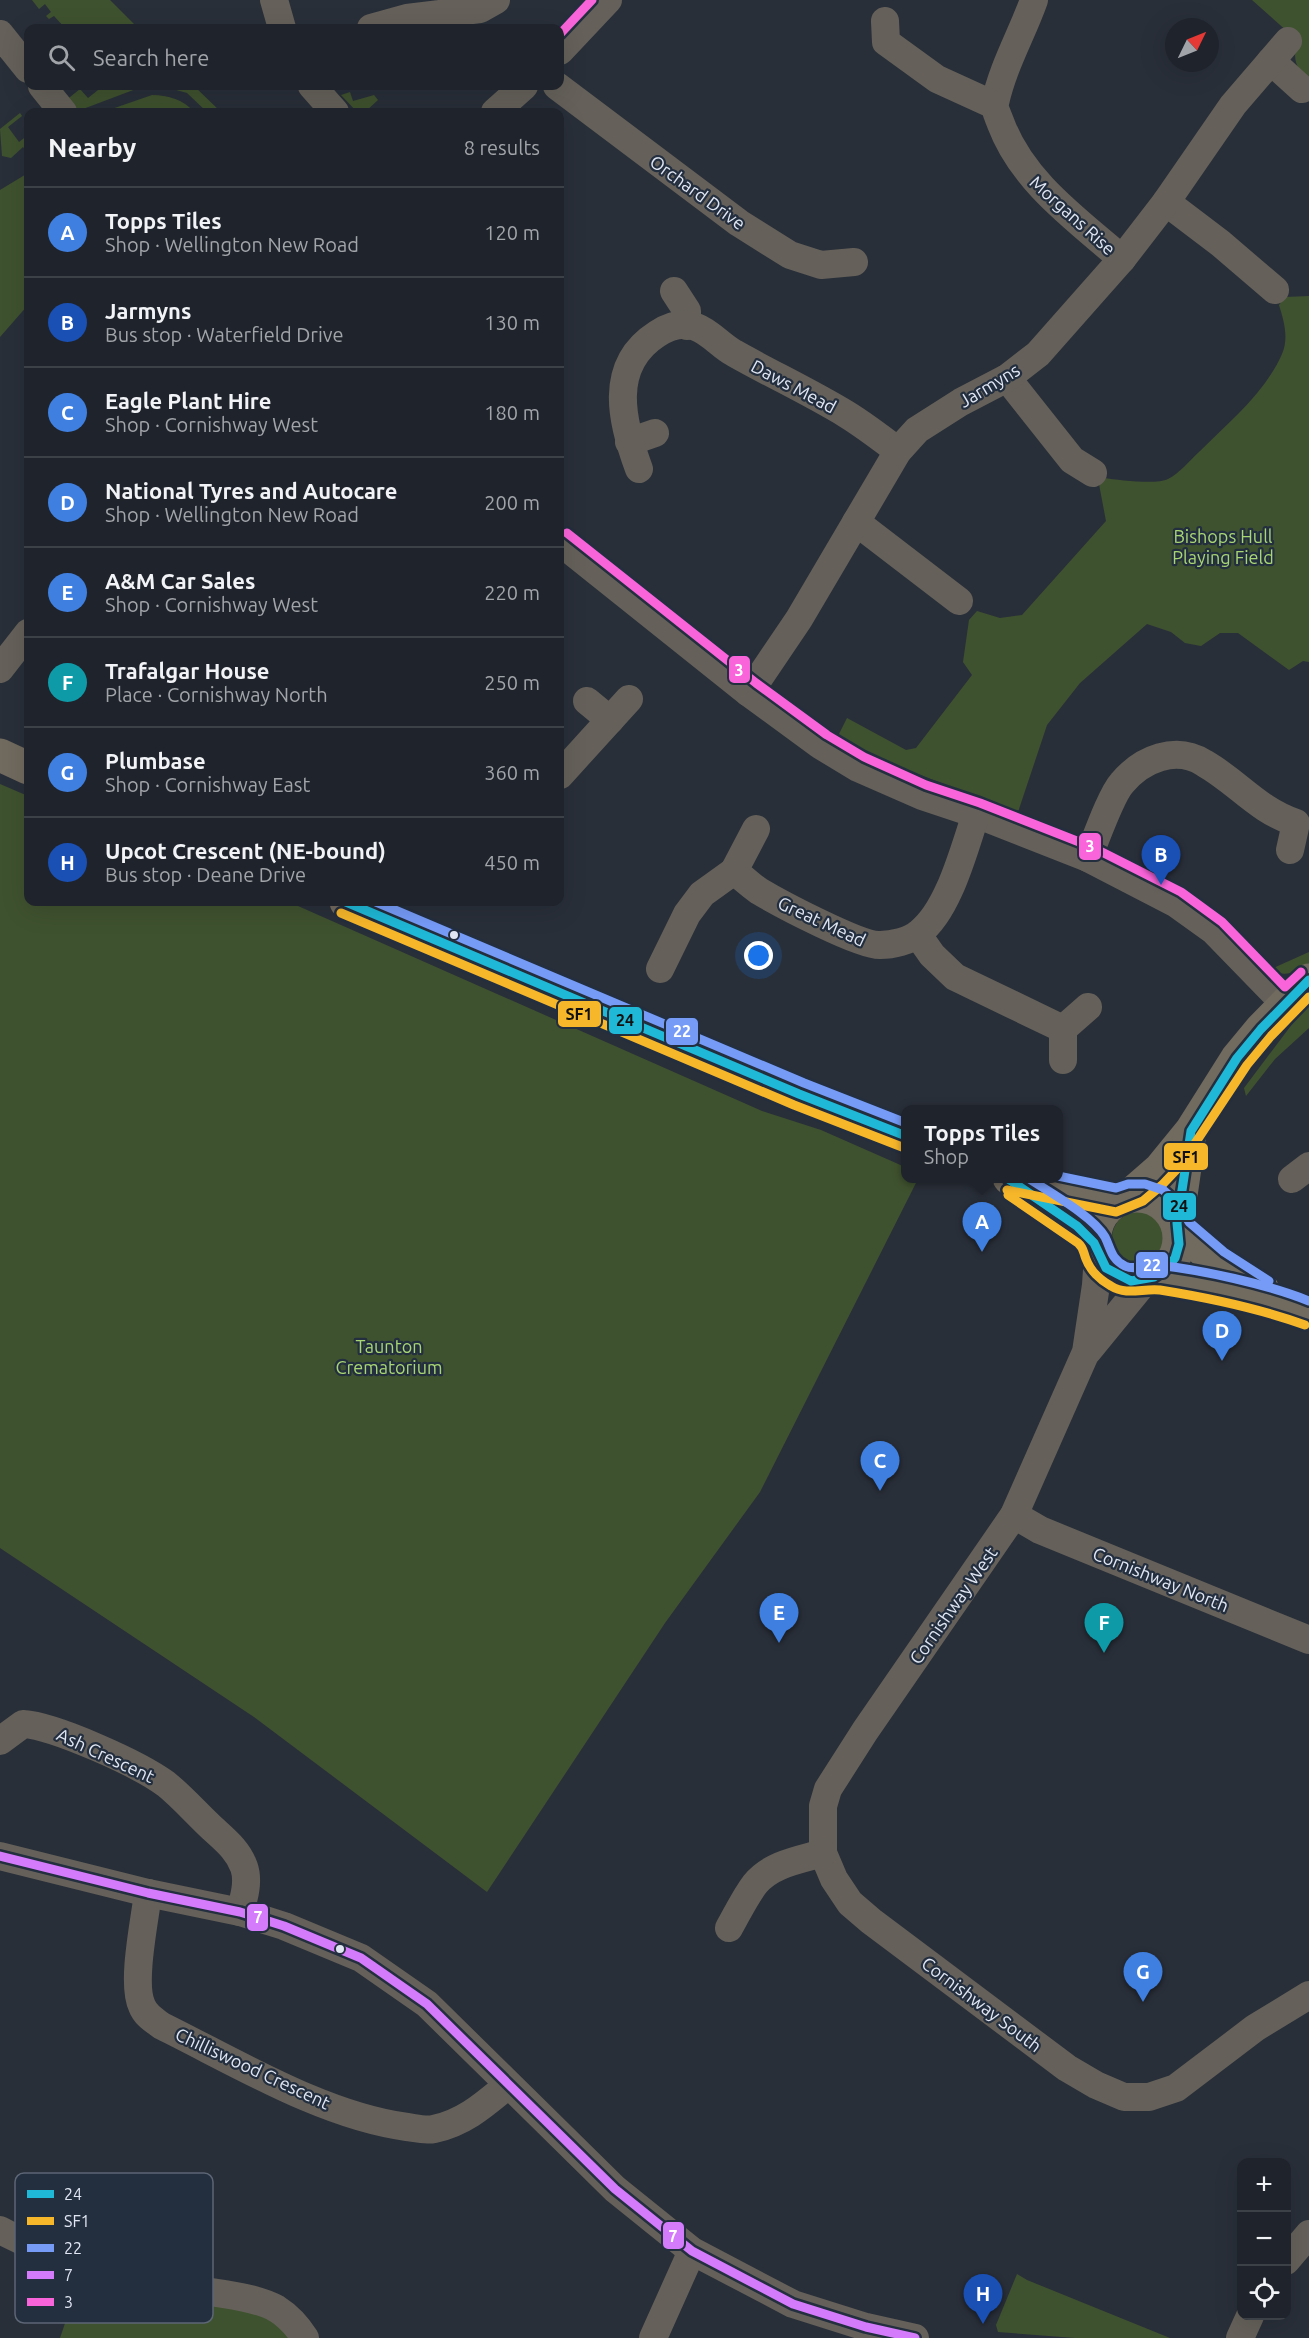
<!DOCTYPE html>
<html lang="en">
<head>
<meta charset="utf-8">
<style>
  :root { --surface:#1f232b; --page:#2c2f37; --text:#f1f3f6; --muted:#a1a4a9; --line:#3c4047; --accent:#8c9099 }
  body { margin:0; font-family:Ubuntu,sans-serif; background:var(--page); color:var(--text) }
  .controls { position:absolute; right:18px; bottom:18px; display:grid; overflow:hidden; border-radius:12px; box-shadow:0 6px 24px #0002 }
  .controls button { width:54px; height:54px; display:grid; place-items:center; padding:0; border:0; border-bottom:2px solid var(--line); background:var(--surface); color:var(--text); font:30px sans-serif }
  .compass { position:absolute; left:1165px; top:18px; width:54px; height:54px; border-radius:50%; background:var(--surface); box-shadow:0 6px 24px #0002; rotate:47deg }
  .you { position:absolute; left:759px; top:956px; width:21px; height:21px; margin:-15px; border:4px solid #fff; border-radius:50%; background:#1a73e8; box-shadow:0 0 0 9px #1a73e833 }
  .badge { display:grid; place-items:center; width:39px; height:39px; border-radius:50%; background:var(--accent); color:#fff; font-size:20px; font-weight:700 }
  .pin { position:absolute; translate:-50% -50px; filter:drop-shadow(0 2px 3px #0008) }
  .pin::after { content:''; position:absolute; top:32px; width:21px; height:18px; background:inherit; clip-path:polygon(0 0,100% 0,50% 100%) }
  .popup { position:absolute; left:901px; top:1105px; width:162px; height:78px; box-sizing:border-box; display:grid; place-content:center; border-radius:12px; background:var(--surface); filter:drop-shadow(0 2px 4px #0005); font-size:20px; white-space:nowrap; color:var(--muted) }
  .popup b { font-size:22px; color:var(--text) }
  .popup::after { content:''; position:absolute; left:50%; top:100%; margin-left:-12px; border:12px solid transparent; border-top-color:var(--surface) }
  .list { margin:0; padding:0; list-style:none }
  h2 { display:flex; justify-content:space-between; align-items:center; height:78px; margin:0; padding:0 24px; font-size:26px }
  h2 small { font-size:20px; font-weight:400; color:var(--muted) }
  .list li { display:grid; grid-template-columns:39px 1fr auto; gap:18px; align-items:center; box-sizing:border-box; height:90px; padding:0 24px; border-top:2px solid var(--line) }
  .list b { display:block; font-size:22px; white-space:nowrap }
  .list p { margin:0; font-size:20px; white-space:nowrap; color:var(--muted) }
  .list em { font-size:20px; font-style:normal; color:var(--muted) }
  .icon { flex:none; width:33px; height:33px; fill:none; stroke:currentColor; stroke-width:2; stroke-linecap:round; stroke-linejoin:round }
  .map { position:relative; flex:none; width:1309px; height:2338px; overflow:hidden }
  .search { position:absolute; background:var(--surface); box-shadow:0 6px 24px #0002; left:24px; top:24px; width:540px; height:66px; display:flex; align-items:center; gap:15px; box-sizing:border-box; padding:0 21px; border-radius:12px; color:var(--muted); font-size:22px }
  .panel { position:absolute; background:var(--surface); box-shadow:0 6px 24px #0002; left:24px; top:108px; width:540px; height:798px; border-radius:12px }
  .map>svg:first-child { display:block }
</style>
</head>
<body>
<div class="map">
<svg width="1309" height="2338" viewBox="0 0 1309 2338">
  <rect width="100%" height="100%" fill="#292f39"/>
  <g fill="#3f522f">
    <polygon points="32,0 110,0 138,28 65,28 54,16 49,19 46,16 51,12 45,4 39,9"/>
    <path d="M1252 0H1309V83C1298 69 1290 59 1299 42Z"/>
    <polygon points="103,86 133,86 136,89 83,109 75,109 65,101 80,89 88,98"/>
    <polygon points="162,86 194,86 221,112 207,112 187,93"/>
    <polygon points="350,92 353,101 374,95 378,100 365,112 357,112 341,95"/>
    <path d="M152 95C168 95 184 100 194 112H103Z"/>
    <polygon points="20,113 22,116 8,127 19,142 28,135 28,153 23,147 11,158 2,156 0,129"/>
    <polygon points="28,173 28,305 0,337 0,190"/>
    <path d="M1309 296V662L1303 661 1289 670 1238 633H1220L1201 646 1185 643 1171 632 1147 624 1080 683 1047 725 1018 812 902 768 843 741 838 736 847 718 906 750 916 748 972 675 963 662 969 620 977 611 1000 618 1022 615 1106 521 1099 484 1104 478C1118 480 1157 485 1168 479 1179 474 1190 460 1199 452 1229 422 1265 393 1282 354 1289 338 1284 321 1279 305L1285 297Z"/>
    <polygon points="0,784 28,796 28,902 289,902 762,1111 821,1130 905,1167 906,1178 918,1179 760,1492 665,1623 487,1892 254,1717 0,1548"/>
    <path d="M1309 952V966C1294 973 1285 977 1269 970Z"/>
    <polygon points="1309,1005 1309,1028 1275,1059 1246,1096 1244,1088 1299,1015"/>
    <circle cx="1138" cy="1238" r="26"/>
    <polygon points="83,2271 257,2306 297,2338 60,2338"/>
    <polygon points="1017,2274 1027,2280 1170,2338 1075,2338 998,2332 996,2325"/>
  </g>
  <g fill="none" stroke-linecap="round" stroke-linejoin="round">
    <g stroke="#65615a" stroke-width="28">
      <polyline points="274,0 282,28"/>
      <path d="M1034 0C1022 34 1003 66 995 103 994 109 999 118 1001 124 1023 182 1076 219 1122 259"/>
      <polyline points="885,21 886,42 937,79 994,105"/>
      <polyline points="371,28 407,18 480,9 496,0"/>
      <polyline points="0,34 28,69"/>
      <polyline points="560,51 608,0"/>
      <polyline points="1271,61 1302,89"/>
      <polyline points="42,86 63,112"/>
      <polyline points="312,86 335,112"/>
      <polyline points="557,86 739,223 790,255 821,265 854,262"/>
      <polyline points="495,112 524,86"/>
      <polyline points="1166,202 1220,243 1275,290"/>
      <polyline points="674,291 687,311 687,326"/>
      <polyline points="1007,378 1072,460 1093,473"/>
      <polyline points="629,442 655,433"/>
      <path d="M639 469C622 423 607 366 657 334 669 326 683 322 696 327 710 332 721 346 734 353 771 374 810 392 846 414 864 425 881 438 898 451"/>
      <polyline points="856,522 959,601"/>
      <polyline points="560,542 749,693 820,745 858,768 922,796 976,814 1088,858 1175,903 1214,931 1285,1004"/>
      <polyline points="0,669 28,633"/>
      <polyline points="749,693 799,619 898,451 917,430 961,402 1007,378 1038,354 1122,259 1166,202 1233,105 1288,41"/>
      <polyline points="587,701 610,720"/>
      <polyline points="560,775 629,699"/>
      <path d="M756 829 734 871C742 877 750 885 759 891 779 903 860 946 880 945 892 945 910 941 919 933 949 910 964 849 976 814"/>
      <path d="M1088 858C1095 841 1111 795 1122 783 1142 759 1176 745 1204 763 1239 783 1256 809 1296 823L1290 850"/>
      <polyline points="918,935 932,955 955,977 1063,1029"/>
      <polyline points="660,969 687,914 702,894 734,871"/>
      <polyline points="1063,1060 1063,1029 1088,1007"/>
      <polyline points="1292,1179 1309,1166"/>
      <polyline points="1098,1255 1096,1285 1086,1352 1014,1515 865,1731 828,1789 823,1806 823,1853 834,1879 850,1903 871,1921 1067,2068 1096,2085 1124,2097 1149,2097 1176,2088 1255,2028 1309,1995"/>
      <polyline points="1088,1351 1146,1280"/>
      <polyline points="1014,1515 1040,1530 1309,1640"/>
      <path d="M0 1741 23 1724C55 1726 139 1764 166 1784 182 1797 197 1814 212 1828 225 1840 238 1850 244 1867 249 1881 244 1898 240 1912"/>
      <polyline points="0,1856 148,1893 240,1912 284,1926 361,1958 427,2004 615,2189 692,2251 793,2304 866,2327 915,2338"/>
      <path d="M148 1893C145 1919 131 1984 142 2006 146 2016 154 2020 162 2026 237 2063 324 2116 407 2127 415 2128 425 2131 434 2129 464 2123 485 2104 508 2085"/>
      <path d="M729 1928C737 1914 745 1897 755 1884 771 1864 799 1860 823 1853"/>
      <path d="M0 2230C46 2255 118 2277 169 2286 200 2292 251 2294 277 2309 288 2316 298 2327 305 2338"/>
      <polyline points="1286,2261 1309,2234"/>
      <polyline points="653,2338 692,2251"/>
      <polyline points="1240,2338 1250,2316"/>
    </g>
    <g stroke="#716a5f" stroke-width="33">
      <polyline points="0,755 28,768"/>
      <polyline points="346,902 799,1094 906,1136"/>
      <polyline points="1009,1178 1117,1200"/>
      <polyline points="1016,1186 1077,1226 1094,1243"/>
      <circle cx="1137" cy="1238" r="42"/>
      <polyline points="1129,1196 1160,1169 1191,1131 1237,1058 1261,1029 1309,980"/>
      <polyline points="1177,1223 1190,1133"/>
      <polyline points="1179,1230 1217,1262 1263,1290"/>
      <path d="M1154 1277C1206 1287 1260 1294 1309 1314"/>
    </g>
    <defs>
      <g id="bus-1">
        <polyline points="346,902 799,1094 906,1136"/>
        <polyline points="1007,1178 1077,1226 1094,1243 1106,1268 1131,1281 1154,1277 1166,1269 1175,1258 1179,1244 1177,1223 1191,1131 1237,1058 1261,1029 1309,980"/>
      </g>
      <g id="bus-2">
        <polyline points="341,913 794,1105 902,1147"/>
        <polyline points="1007,1190 1116,1212 1143,1201 1162,1185 1180,1166 1247,1065 1271,1036 1309,997"/>
        <path d="M1008 1195 1078 1243C1084 1248 1083 1252 1086 1259 1090 1270 1100 1280 1111 1286 1127 1296 1143 1288 1160 1290 1210 1298 1258 1308 1305 1325"/>
      </g>
      <g id="bus-3">
        <polyline points="376,902 804,1083 906,1123"/>
        <polyline points="1058,1176 1116,1188 1128,1184 1145,1184 1163,1190 1178,1203 1189,1222 1224,1252 1269,1281"/>
        <path d="M1028 1178C1049 1192 1093 1216 1105 1237 1111 1249 1111 1259 1125 1266 1136 1271 1146 1264 1157 1265 1202 1270 1267 1284 1309 1301"/>
      </g>
      <polyline id="bus-4" points="0,1856 148,1893 240,1912 284,1926 361,1958 427,2004 615,2189 692,2251 793,2304 866,2327 915,2338"/>
      <g id="bus-5">
        <polyline points="560,34 592,0"/>
        <polyline points="567,533 756,683 827,735 864,757 926,785 980,803 1092,847 1181,892 1222,922 1285,987 1301,972"/>
      </g>
    </defs>
    <use href="#bus-1" stroke="#232e3f" stroke-width="14"/>
    <use href="#bus-2" stroke="#232e3f" stroke-width="14"/>
    <use href="#bus-3" stroke="#232e3f" stroke-width="14"/>
    <use href="#bus-4" stroke="#232e3f" stroke-width="14"/>
    <use href="#bus-5" stroke="#232e3f" stroke-width="14"/>
    <use href="#bus-1" stroke="#1fb8d6" stroke-width="9"/>
    <use href="#bus-2" stroke="#f7b72b" stroke-width="9"/>
    <use href="#bus-3" stroke="#769bf7" stroke-width="9"/>
    <use href="#bus-4" stroke="#d47bfc" stroke-width="9"/>
    <use href="#bus-5" stroke="#fa64da" stroke-width="9"/>
  </g>
  <g fill="#e0e7f3" stroke="#232e3f" stroke-width="2">
    <circle cx="454" cy="935" r="5"/>
    <circle cx="340" cy="1949" r="5"/>
  </g>
  <g text-anchor="middle" dominant-baseline="central" stroke-width="4.5" stroke-linejoin="round" paint-order="stroke">
    <g font-size="18" fill="#e0e7f3" stroke="#232e3f">
      <text transform="translate(698 192) rotate(36)">Orchard Drive</text>
      <text transform="translate(1073 215) rotate(42)">Morgans Rise</text>
      <text transform="translate(989 385) rotate(-31)">Jarmyns</text>
      <text transform="translate(794 386) rotate(28)">Daws Mead</text>
      <text transform="translate(822 921) rotate(25)">Great Mead</text>
      <text transform="translate(1161 1579) rotate(22)">Cornishway North</text>
      <text transform="translate(953 1605) rotate(-55)">Cornishway West</text>
      <text transform="translate(106 1755) rotate(25)">Ash Crescent</text>
      <text transform="translate(982 2004) rotate(37)">Cornishway South</text>
      <text transform="translate(253 2068) rotate(25)">Chilliswood Crescent</text>
    </g>
    <g font-size="18" fill="#a8d673" stroke="#232e3f">
      <text x="1223" y="536">Bishops Hull<tspan x="1223" dy="21">Playing Field</tspan></text>
      <text x="389" y="1346">Taunton<tspan x="389" dy="21">Crematorium</tspan></text>
    </g>
  </g>
  <rect x="15" y="2173" width="198" height="150" rx="9" fill="#232e3f" stroke="#5c6675" stroke-width="1.5"/>
  <rect x="27" y="2190" width="27" height="8" fill="#1fb8d6"/>
  <rect x="27" y="2217" width="27" height="8" fill="#f7b72b"/>
  <rect x="27" y="2244" width="27" height="8" fill="#769bf7"/>
  <rect x="27" y="2271" width="27" height="8" fill="#d47bfc"/>
  <rect x="27" y="2298" width="27" height="8" fill="#fa64da"/>
  <g font-size="16" fill="#e0e7f3">
    <text x="64" y="2200">24</text>
    <text x="64" y="2227">SF1</text>
    <text x="64" y="2254">22</text>
    <text x="64" y="2281">7</text>
    <text x="64" y="2308">3</text>
  </g>
  <g stroke="#232e3f" stroke-width="2">
    <rect x="728" y="655" width="23" height="29" rx="6" fill="#fa64da"/>
    <rect x="1078" y="832" width="24" height="29" rx="6" fill="#fa64da"/>
    <rect x="557" y="1000" width="45" height="28" rx="6" fill="#f7b72b"/>
    <rect x="608" y="1006" width="35" height="29" rx="6" fill="#1fb8d6"/>
    <rect x="665" y="1017" width="34" height="29" rx="6" fill="#769bf7"/>
    <rect x="1163" y="1142" width="46" height="29" rx="6" fill="#f7b72b"/>
    <rect x="1162" y="1192" width="35" height="29" rx="6" fill="#1fb8d6"/>
    <rect x="1135" y="1251" width="34" height="28" rx="6" fill="#769bf7"/>
    <rect x="246" y="1903" width="23" height="29" rx="6" fill="#d47bfc"/>
    <rect x="662" y="2221" width="23" height="29" rx="6" fill="#d47bfc"/>
  </g>
  <g font-size="16" text-anchor="middle" font-weight="bold" fill="#fff">
    <text x="739" y="676">3</text>
    <text x="1090" y="852">3</text>
    <text x="682" y="1037">22</text>
    <text x="1152" y="1271">22</text>
    <text x="258" y="1923">7</text>
    <text x="673" y="2242">7</text>
  </g>
  <g font-size="16" text-anchor="middle" font-weight="bold" fill="#111">
    <text x="579" y="1020">SF1</text>
    <text x="625" y="1026">24</text>
    <text x="1186" y="1163">SF1</text>
    <text x="1179" y="1212">24</text>
  </g>
</svg>
<div class="controls">
<button>+</button>
<button>−</button>
<button><svg class="icon" aria-label="locate" viewBox="0 0 24 24"><circle cx="12" cy="12" r="6"/><path d="M12 2v4M12 18v4M2 12h4M18 12h4"/></svg></button>
</div>
<svg class="compass" viewBox="-18 -18 36 36"><path d="M0-13l5 13h-10z" fill="#e53935"/><path d="M0 13l5-13h-10z" fill="#a1a4a9"/></svg>
<div class="you"></div>
<div class="pin badge" style="left:982px;top:1252px;background:#3f7fe0">A</div>
<div class="popup"><b>Topps Tiles</b>Shop</div>
<div class="pin badge" style="left:1161px;top:885px;background:#1a4fb4">B</div>
<div class="pin badge" style="left:880px;top:1491px;background:#3f7fe0">C</div>
<div class="pin badge" style="left:1222px;top:1361px;background:#3f7fe0">D</div>
<div class="pin badge" style="left:779px;top:1643px;background:#3f7fe0">E</div>
<div class="pin badge" style="left:1104px;top:1653px;background:#0f9aa8">F</div>
<div class="pin badge" style="left:1143px;top:2002px;background:#3f7fe0">G</div>
<div class="pin badge" style="left:983px;top:2324px;background:#1a4fb4">H</div>
<div class="search"><svg class="icon" aria-label="search" viewBox="0 0 24 24"><circle cx="10" cy="10" r="6"/><path d="M15 15l6 6"/></svg>Search here</div>
<section class="panel">
<h2>Nearby<small>8 results</small></h2>
<ul class="list">
<li><span class="badge" style="background:#3f7fe0">A</span><div><b>Topps Tiles</b><p>Shop · Wellington New Road</p></div><em>120 m</em></li>
<li><span class="badge" style="background:#1a4fb4">B</span><div><b>Jarmyns</b><p>Bus stop · Waterfield Drive</p></div><em>130 m</em></li>
<li><span class="badge" style="background:#3f7fe0">C</span><div><b>Eagle Plant Hire</b><p>Shop · Cornishway West</p></div><em>180 m</em></li>
<li><span class="badge" style="background:#3f7fe0">D</span><div><b>National Tyres and Autocare</b><p>Shop · Wellington New Road</p></div><em>200 m</em></li>
<li><span class="badge" style="background:#3f7fe0">E</span><div><b>A&amp;M Car Sales</b><p>Shop · Cornishway West</p></div><em>220 m</em></li>
<li><span class="badge" style="background:#0f9aa8">F</span><div><b>Trafalgar House</b><p>Place · Cornishway North</p></div><em>250 m</em></li>
<li><span class="badge" style="background:#3f7fe0">G</span><div><b>Plumbase</b><p>Shop · Cornishway East</p></div><em>360 m</em></li>
<li><span class="badge" style="background:#1a4fb4">H</span><div><b>Upcot Crescent (NE-bound)</b><p>Bus stop · Deane Drive</p></div><em>450 m</em></li>
</ul>
</section>
</div>
</body>
</html>
